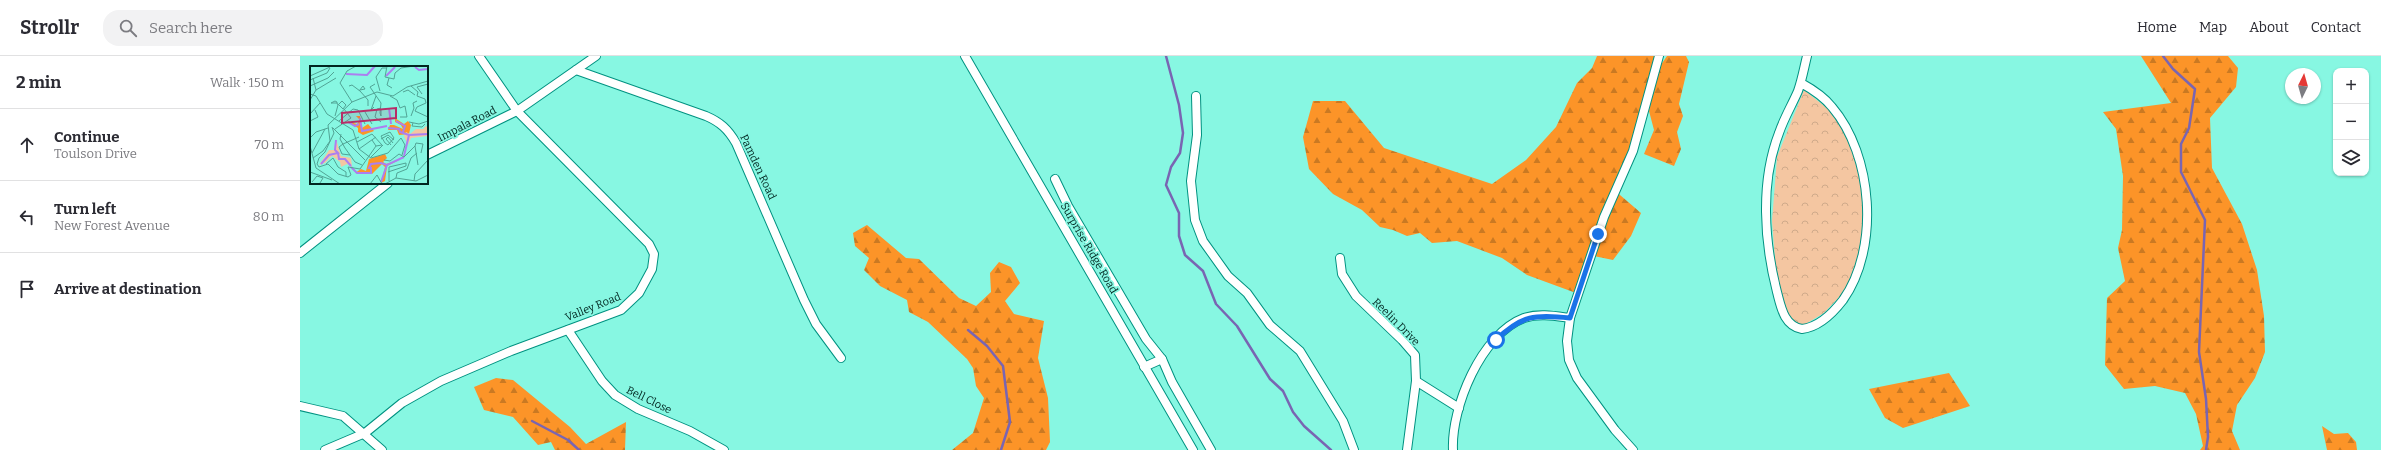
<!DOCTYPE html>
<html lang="en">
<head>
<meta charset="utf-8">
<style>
  :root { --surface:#fff; --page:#f2f2f3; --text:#2b2b33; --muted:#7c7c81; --line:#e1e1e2 }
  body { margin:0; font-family:Bitter,serif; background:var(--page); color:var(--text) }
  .controls { position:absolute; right:12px; top:12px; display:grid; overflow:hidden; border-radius:8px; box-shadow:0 1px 3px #0004 }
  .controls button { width:36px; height:36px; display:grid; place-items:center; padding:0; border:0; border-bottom:1px solid var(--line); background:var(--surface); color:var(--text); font:20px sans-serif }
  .compass { position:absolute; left:1985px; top:12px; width:36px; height:36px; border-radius:50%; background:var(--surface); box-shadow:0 1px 3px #0004; rotate:5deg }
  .stop { position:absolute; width:12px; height:12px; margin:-9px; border:3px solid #1a73e8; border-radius:50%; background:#fff }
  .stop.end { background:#1a73e8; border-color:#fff; box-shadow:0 1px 4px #0008 }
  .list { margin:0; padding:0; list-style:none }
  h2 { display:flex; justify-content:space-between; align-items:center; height:52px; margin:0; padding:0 16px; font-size:17px }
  h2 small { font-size:13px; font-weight:400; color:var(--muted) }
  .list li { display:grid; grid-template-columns:26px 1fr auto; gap:12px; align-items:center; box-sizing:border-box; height:72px; padding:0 16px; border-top:1px solid var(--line) }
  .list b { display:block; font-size:15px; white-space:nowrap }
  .list p { margin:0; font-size:13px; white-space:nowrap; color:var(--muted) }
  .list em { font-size:13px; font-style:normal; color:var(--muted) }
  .icon { flex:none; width:22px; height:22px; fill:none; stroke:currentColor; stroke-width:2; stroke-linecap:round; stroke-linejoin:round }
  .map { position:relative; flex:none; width:2081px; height:394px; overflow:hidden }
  header { display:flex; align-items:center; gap:24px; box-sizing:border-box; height:56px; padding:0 20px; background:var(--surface); border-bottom:1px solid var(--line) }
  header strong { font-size:19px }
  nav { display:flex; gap:22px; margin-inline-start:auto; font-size:14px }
  .search { width:280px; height:36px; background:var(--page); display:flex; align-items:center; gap:10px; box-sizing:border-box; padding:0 14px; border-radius:16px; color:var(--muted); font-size:15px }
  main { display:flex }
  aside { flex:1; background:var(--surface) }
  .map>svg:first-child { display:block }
</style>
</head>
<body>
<header>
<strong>Strollr</strong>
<div class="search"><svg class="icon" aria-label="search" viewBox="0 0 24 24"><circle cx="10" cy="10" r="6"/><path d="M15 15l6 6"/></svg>Search here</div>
<nav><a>Home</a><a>Map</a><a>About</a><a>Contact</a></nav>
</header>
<main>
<aside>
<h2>2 min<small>Walk · 150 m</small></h2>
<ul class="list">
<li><svg class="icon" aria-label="ahead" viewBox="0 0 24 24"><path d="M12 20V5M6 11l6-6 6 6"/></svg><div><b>Continue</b><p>Toulson Drive</p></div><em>70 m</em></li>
<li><svg class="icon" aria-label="left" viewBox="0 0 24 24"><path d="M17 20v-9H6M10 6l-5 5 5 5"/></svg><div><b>Turn left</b><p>New Forest Avenue</p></div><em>80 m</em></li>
<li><svg class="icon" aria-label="arrive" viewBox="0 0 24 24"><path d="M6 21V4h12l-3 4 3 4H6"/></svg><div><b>Arrive at destination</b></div></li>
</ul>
</aside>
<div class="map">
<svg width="2081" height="394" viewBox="0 0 2081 394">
  <defs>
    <pattern id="forest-firs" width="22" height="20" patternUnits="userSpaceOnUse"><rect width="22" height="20" fill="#fc9428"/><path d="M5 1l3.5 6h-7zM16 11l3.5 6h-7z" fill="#ca7922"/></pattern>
    <pattern id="park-crowns" width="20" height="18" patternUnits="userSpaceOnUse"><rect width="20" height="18" fill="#f4c6a1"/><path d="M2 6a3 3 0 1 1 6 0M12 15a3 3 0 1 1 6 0" fill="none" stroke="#cfaa8a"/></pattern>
  </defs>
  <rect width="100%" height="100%" fill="#87f7e2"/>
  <g fill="url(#forest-firs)">
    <polygon points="1297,0 1356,0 1333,95 1313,133 1341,157 1331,180 1313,204 1289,199 1276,237 1227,219 1202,202 1157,185 1132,187 1120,177 1107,180 1093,174 1080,171 1062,154 1033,138 1009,113 1003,81 1013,45 1045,45 1084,92 1192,128 1226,104 1256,71 1277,27 1292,12"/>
    <polygon points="1367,0 1386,0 1389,6 1379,48 1383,60 1377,76 1381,93 1374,110 1344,98 1354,74 1349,55 1356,16"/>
    <polygon points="1841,0 1928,0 1938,12 1936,31 1910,62 1912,112 1942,168 1957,214 1964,260 1965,296 1955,322 1937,349 1932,375 1940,394 1900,394 1903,390 1896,358 1885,337 1855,330 1824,333 1805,309 1807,242 1825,225 1818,192 1822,174 1823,120 1816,73 1803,56 1871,47"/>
    <polygon points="567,169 606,202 619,203 659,242 676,250 691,236 690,217 699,206 711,211 720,227 705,245 714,258 744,265 738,302 748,342 750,386 746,394 652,394 673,377 684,342 676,330 673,312 667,303 628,266 609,256 607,244 580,230 564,214 569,202 555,190 553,177"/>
    <polygon points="1649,317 1670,350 1603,372 1585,362 1569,333"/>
    <polygon points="196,322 213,324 270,371 286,388 326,366 325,394 255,394 251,386 238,389 213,361 184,354 174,331"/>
    <polygon points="2022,370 2034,378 2048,377 2056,386 2057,394 2027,394"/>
  </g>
  <polygon fill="url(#park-crowns)" points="1504,34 1527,52 1547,74 1562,122 1567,176 1558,209 1545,235 1524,257 1504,269 1489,266 1476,217 1472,165 1477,101"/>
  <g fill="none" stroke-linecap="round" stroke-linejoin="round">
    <g stroke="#7965b2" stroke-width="2.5">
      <polyline points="866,0 879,49 883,77 880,97 871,111 866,129 879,157 879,180 885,199 903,215 916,248 937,270 970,323 983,335 993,356 1004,370 1031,394"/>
      <polyline points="1863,0 1873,13 1895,33 1889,72 1881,88 1881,116 1905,164 1899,296 1906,343 1908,381 1906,394"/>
      <polyline points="668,274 687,290 703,310 710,366 701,394"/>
      <polyline points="232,365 268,384 279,394"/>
    </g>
    <defs>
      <g id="street">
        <polyline points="665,0 893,394"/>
        <path d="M276 14 406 60C420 66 428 73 436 87L504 244 516 268 541 302"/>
        <path d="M1501 27C1512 33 1524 41 1532 51 1573 99 1580 192 1543 244 1533 257 1519 271 1502 273 1484 270 1481 251 1477 236 1464 185 1460 126 1479 77 1484 62 1492 49 1498 35 1502 24 1504 12 1507 0"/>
        <polyline points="896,40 897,79 891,125 895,164 903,185 928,220 947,237 970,269 1000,295 1043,365 1054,394"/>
        <polyline points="127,99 217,55 296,0"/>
        <polyline points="755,123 768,150 846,283 862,303 844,311"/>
        <polyline points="0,197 88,127"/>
        <polyline points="1040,202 1042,218 1056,240 1102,284 1115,299 1116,325 1159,352"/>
        <polyline points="268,274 302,325 315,339 338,353 390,375 424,394"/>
        <polyline points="862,303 872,326 911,394"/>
        <polyline points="0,350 43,360 82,394"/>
        <polyline points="25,394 65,377 102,347 141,325 211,295 321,254 339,237 352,213 354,198 349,188 217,55 179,0"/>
        <polyline points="1107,394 1116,325"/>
        <path d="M1153 394C1151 352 1181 278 1224 262 1239 257 1255 260 1270 262"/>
        <polyline points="1333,394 1315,374 1277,322 1269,304 1267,285 1270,262 1304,161 1333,95 1359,0"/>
      </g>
    </defs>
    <use href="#street" stroke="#009281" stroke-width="10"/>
    <use href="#street" stroke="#fff" stroke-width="8"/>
  </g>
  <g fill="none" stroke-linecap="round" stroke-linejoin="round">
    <path stroke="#1a73e8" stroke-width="5" d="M1196 284C1222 259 1235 258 1270 262L1298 178"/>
  </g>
  <g text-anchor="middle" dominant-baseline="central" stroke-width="3.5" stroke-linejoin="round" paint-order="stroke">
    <g font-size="11" fill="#012721" stroke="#87f7e2">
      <text transform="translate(167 68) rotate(-27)">Impala Road</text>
      <text transform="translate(458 111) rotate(65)">Pamden Road</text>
      <text transform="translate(789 192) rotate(60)">Surprise Ridge Road</text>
      <text transform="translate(293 251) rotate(-22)">Valley Road</text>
      <text transform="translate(1096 266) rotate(45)">Reelin Drive</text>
      <text transform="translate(349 344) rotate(26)">Bell Close</text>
    </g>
  </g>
  <g transform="translate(10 10)">
    <rect width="118" height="118" fill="#87f7e2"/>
    <path d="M46 50H50L52 62 58 58 64 65 53 69 48 66V62L37 55 47 58 50 54ZM85 52 94 58 98 55 101 59 99 68 89 69 87 64H78L80 59H84L93 63 91 59 85 56ZM75 88 77 92 73 96 76 98 89 94 77 100 75 115 71 117 75 101 72 98 62 108 45 107 51 103 56 105 59 93Z" fill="#fc9428"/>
    <path d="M116 60 118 62V70L101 72 98 79 94 70 96 66 100 68 106 63H113ZM26 73 31 90 41 92 42 101 37 98 31 101 30 96 22 90 15 97 9 99 19 84H24Z" fill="#f4c6a1"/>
    <path fill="none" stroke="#ac7ff0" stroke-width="2" d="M105 1 109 4 118 3M36 8 57 9 65 0M76 10 85 1M79 42 81 58M50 52 52 65 77 60M86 55 95 60 93 66M38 56 45 60 49 58M78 62 89 63 90 66 99 69M28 87 29 93H35L41 100M94 90 99 69 118 68M11 98 19 89 28 87 25 84 26 74M41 101 47 107H61V102H59L61 98 71 97 77 99 94 91M71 116 77 99"/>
    <path fill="none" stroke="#51a495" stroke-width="1" d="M77 0 75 11 84 13M0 10 20 1M3 12 6 24M79 12 77 19 82 22M84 13 85 7 91 2 104 0M0 14 17 7 20 2M65 18 60 21 71 37 70 47 71 50V44M0 20 18 12 24 6M39 20 42 19 50 25 58 34V40M101 20 108 26 107 30M49 25 53 20 55 23 50 24M70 25 66 11 72 2H76M93 26 98 24 105 29M0 28 6 30 17 48 43 64 49 83 61 92M112 28 107 21 118 18M80 30 87 34 90 42 95 40 97 51H90M107 30 115 33 116 37 107 41 105 45 118 51M0 34 6 24 26 12M42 36 30 17 37 5 46 0M28 39 32 35 36 39 33 43 29 39M64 41 61 44 66 30M55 46 62 58M0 48 10 37M25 50 28 39 27 37V36L25 35 21 37H27M101 50 104 42 103 37 107 35M0 55 8 51 5 44M29 55 43 43 48 44 55 58M71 56 65 51 67 43 71 42M99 56 109 58 118 55M103 57 102 60 112 61 115 58M22 61 24 67 15 86 9 92 7 98 9 101 18 98 28 108 38 111 41 109 38 101 50 103 66 80M23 62 55 94M25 63 41 52 34 43M31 68 30 73 35 82 45 96 52 99M0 72 6 66 18 62M71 73 78 69 84 74M62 74 66 80 72 79M47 76 62 68 72 79M75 77 71 70 80 66 84 72 78 79 75 77M33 78 29 81 32 88 40 89M33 78 49 71M81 79 76 73 78 71 83 77M0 80 6 102 30 118M105 80 106 77 113 78 111 87M49 83 66 71M2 87 15 63M61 91 73 79M3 92 13 85 20 75 18 59 42 36 67 26 83 30 97 21 118 15M61 92 78 87 91 72 95 79 92 89M74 94 80 95 89 88 94 91 105 80 108 99M16 98 23 92 28 101 36 106V110M0 106 22 114M78 106 96 100M86 112 87 107 97 103 101 92 107 87M79 115V101L96 97V100M104 115 105 108 118 94M2 116 7 110 13 112 10 117M60 118 67 109 72 118M75 118 86 112 106 115 118 109"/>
    <path fill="#b72d67" fill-opacity="0.15" stroke="#b72d67" stroke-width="2" d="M86 42V52L32 57V47Z"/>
    <rect width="118" height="118" fill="none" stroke="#012721" stroke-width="2"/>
  </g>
</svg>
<div class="controls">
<button>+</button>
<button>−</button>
<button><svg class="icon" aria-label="layers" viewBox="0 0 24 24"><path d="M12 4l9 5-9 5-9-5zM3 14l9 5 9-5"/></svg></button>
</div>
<svg class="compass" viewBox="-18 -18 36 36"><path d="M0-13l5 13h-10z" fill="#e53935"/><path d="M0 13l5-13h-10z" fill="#7c7c81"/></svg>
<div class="stop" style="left:1196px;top:284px"></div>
<div class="stop end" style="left:1298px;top:178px"></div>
</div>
</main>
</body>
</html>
